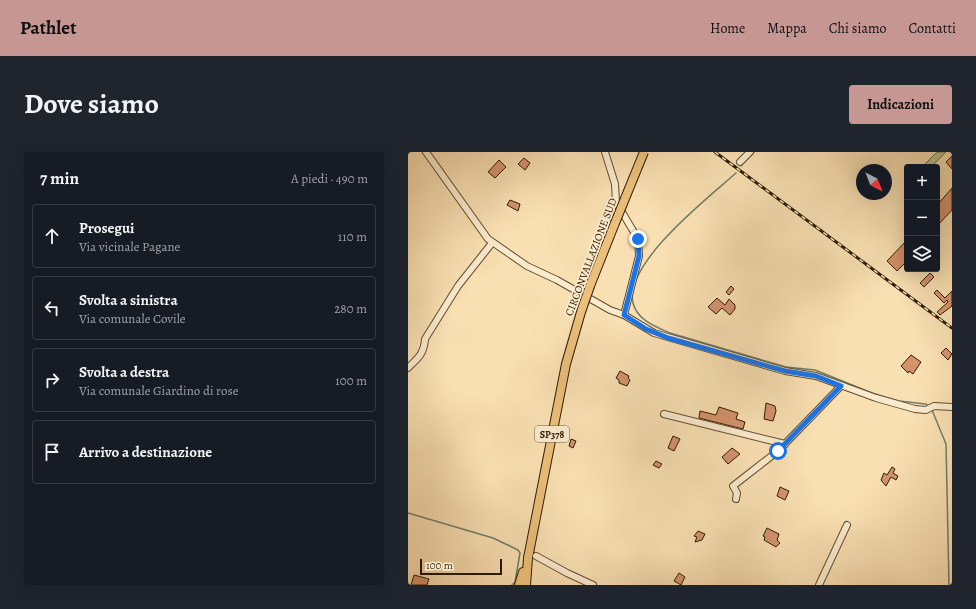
<!DOCTYPE html>
<html lang="it">
<head>
<meta charset="utf-8">
<style>
  :root { --surface:#171b24; --page:#20242c; --text:#f1f3f6; --muted:#9ea1a6; --line:#363941; --accent:#c59692 }
  body { margin:0; font-family:Alegreya,serif; background:var(--page); color:var(--text) }
  .controls { position:absolute; right:12px; top:12px; display:grid; overflow:hidden; border-radius:4px; box-shadow:0 4px 16px #0002 }
  .controls button { width:36px; height:36px; display:grid; place-items:center; padding:0; border:0; border-bottom:1px solid var(--line); background:var(--surface); color:var(--text); font:20px sans-serif }
  .compass { position:absolute; left:448px; top:12px; width:36px; height:36px; border-radius:50%; background:var(--surface); box-shadow:0 4px 16px #0002; rotate:138deg }
  .scale { position:absolute; left:12px; bottom:10px; width:82px; box-sizing:border-box; padding-left:4px; border:2px solid #2e1c02; border-top:0; font-size:11px; line-height:14px; white-space:nowrap; color:#2e1c02; -webkit-text-stroke:3px #fbebce; paint-order:stroke }
  .stop { position:absolute; width:12px; height:12px; margin:-9px; border:3px solid #1a73e8; border-radius:50%; background:#fff }
  .stop.end { background:#1a73e8; border-color:#fff; box-shadow:0 1px 4px #0008 }
  .list { margin:0; padding:0; list-style:none }
  h2 { display:flex; justify-content:space-between; align-items:center; height:52px; margin:0; padding:0 16px; font-size:17px }
  h2 small { font-size:13px; font-weight:400; color:var(--muted) }
  .list li { display:grid; grid-template-columns:26px 1fr auto; gap:12px; align-items:center; box-sizing:border-box; height:64px; margin:0 8px 8px; padding:0 8px; border:1px solid var(--line); border-radius:4px }
  .list b { display:block; font-size:15px; white-space:nowrap }
  .list p { margin:0; font-size:13px; white-space:nowrap; color:var(--muted) }
  .list em { font-size:13px; font-style:normal; color:var(--muted) }
  .icon { flex:none; width:22px; height:22px; fill:none; stroke:currentColor; stroke-width:2; stroke-linecap:round; stroke-linejoin:round }
  .map { position:relative; flex:none; width:544px; height:433px; overflow:hidden; border-radius:4px }
  header { display:flex; align-items:center; gap:24px; box-sizing:border-box; height:56px; padding:0 20px; background:var(--accent); color:#111 }
  header strong { font-size:19px }
  nav { display:flex; gap:22px; margin-inline-start:auto; font-size:14px }
  .intro { display:flex; align-items:center; justify-content:space-between; box-sizing:border-box; height:96px; padding:0 24px }
  h1 { margin:0; font-size:28px }
  .button { padding:10px 18px; border-radius:4px; background:var(--accent); color:#111; font-size:14px; font-weight:700 }
  main { display:flex; gap:24px; padding:0 24px }
  aside { flex:1; background:var(--surface); border-radius:4px; box-shadow:0 4px 16px #0002 }
  .map>svg:first-child { display:block }
</style>
</head>
<body>
<header>
<strong>Pathlet</strong>
<nav><a>Home</a><a>Mappa</a><a>Chi siamo</a><a>Contatti</a></nav>
</header>
<div class="intro"><h1>Dove siamo</h1><a class="button">Indicazioni</a></div>
<main>
<aside>
<h2>7 min<small>A piedi · 490 m</small></h2>
<ul class="list">
<li><svg class="icon" aria-label="ahead" viewBox="0 0 24 24"><path d="M12 20V5M6 11l6-6 6 6"/></svg><div><b>Prosegui</b><p>Via vicinale Pagane</p></div><em>110 m</em></li>
<li><svg class="icon" aria-label="left" viewBox="0 0 24 24"><path d="M17 20v-9H6M10 6l-5 5 5 5"/></svg><div><b>Svolta a sinistra</b><p>Via comunale Covile</p></div><em>280 m</em></li>
<li><svg class="icon" aria-label="right" viewBox="0 0 24 24"><path d="M7 20v-9h11M14 6l5 5-5 5"/></svg><div><b>Svolta a destra</b><p>Via comunale Giardino di rose</p></div><em>100 m</em></li>
<li><svg class="icon" aria-label="arrive" viewBox="0 0 24 24"><path d="M6 21V4h12l-3 4 3 4H6"/></svg><div><b>Arrivo a destinazione</b></div></li>
</ul>
</aside>
<div class="map">
<svg width="544" height="433" viewBox="0 0 544 433">
  <rect width="100%" height="100%" fill="#f9e0b3"/>
  <filter id="stains"><feTurbulence type="fractalNoise" baseFrequency=".005" numOctaves="4"/><feColorMatrix values="0 0 0 0 .2 0 0 0 0 .09 0 0 0 0 .02 0 0 0 .5 -.17"/></filter>
  <radialGradient id="worn" r=".72"><stop offset=".6" stop-color="#630" stop-opacity="0"/><stop offset="1" stop-color="#630" stop-opacity=".3"/></radialGradient>
  <polygon fill="#b9c390" stroke="#747049" points="529,0 538,0 523,15 514,15"/>
  <g fill="none" stroke-linecap="round" stroke-linejoin="round">
    <g stroke="#717d68" stroke-width="1.5">
      <polyline points="333,14 346,0"/>
      <path d="M328 21C301 45 216 111 225 151 229 168 248 175 262 181L378 215 407 218 464 241 491 249 518 252 521 255"/>
      <polyline points="524,258 538,292 541,433"/>
      <polyline points="0,361 85,386 110,398 112,401 107,430 104,433"/>
    </g>
  </g>
  <g fill="#d5936d" stroke="#2e1c02">
    <polygon points="544,4 544,17 538,10"/>
    <polygon points="116,6 122,11 117,18 110,12"/>
    <polygon points="91,8 98,15 87,26 80,20"/>
    <polygon points="544,36 544,58 529,74 529,53"/>
    <polygon points="102,48 112,52 110,59 99,53"/>
    <polygon points="499,88 499,109 489,119 479,109"/>
    <polygon points="522,121 526,125 516,135 512,131"/>
    <polygon points="323,134 326,137 321,143 318,140"/>
    <polygon points="529,138 537,146 544,139 544,154 532,163 529,160 540,150 539,148 536,151 526,141"/>
    <polygon points="309,146 317,153 321,147 327,153 327,157 322,163 314,156 308,162 300,155"/>
    <polygon points="538,196 544,202 540,208 533,201"/>
    <polygon points="503,203 513,210 505,222 501,219 500,221 493,214"/>
    <polygon points="212,219 221,224 220,226 222,228 219,234 211,231 211,228 208,226"/>
    <polygon points="358,251 367,254 368,259 365,269 356,267"/>
    <polygon points="311,255 330,261 328,267 337,270 335,277 291,266 292,259 308,263"/>
    <polygon points="265,284 272,287 266,299 260,296"/>
    <polygon points="163,287 168,289 165,296 161,294"/>
    <polygon points="324,296 332,302 320,312 314,305"/>
    <polygon points="248,309 254,312 251,316 245,313"/>
    <polygon points="484,315 487,317 485,321 490,324 488,328 483,325 478,334 473,328 476,321 479,323"/>
    <polygon points="372,335 381,339 377,348 369,344"/>
    <polygon points="359,376 371,382 369,388 372,391 368,395 356,388 357,385 355,384"/>
    <polygon points="290,379 297,382 294,388 287,390 289,385 286,384"/>
    <polygon points="271,421 277,425 273,433 266,429"/>
    <polygon points="6,423 21,427 19,433 3,433"/>
  </g>
  <g fill="none" stroke-linecap="round" stroke-linejoin="round">
    <defs>
      <g id="minor">
        <polyline points="18,0 80,87 119,114 149,128 202,158 216,163 246,181 377,219 408,224 468,246 507,257 518,258 526,254 544,255"/>
        <polyline points="197,0 207,32 208,50 230,87 231,104 216,163"/>
        <polyline points="332,10 342,0"/>
        <path d="M0 216C10 206 16 202 17 187L50 134 84 91"/>
        <polyline points="256,262 377,292"/>
        <polyline points="328,347 329,341 325,334 370,299 433,234"/>
        <polyline points="128,404 159,421 185,433"/>
        <polyline points="411,433 439,373"/>
      </g>
      <g id="major">
        <polyline points="182,134 207,71"/>
        <polyline points="111,433 115,420"/>
        <polyline points="118,433 120,406 158,212 173,160"/>
      </g>
    </defs>
    <use href="#minor" stroke="#614d2e" stroke-width="8"/>
    <use href="#major" stroke="#2e1c02" stroke-width="10"/>
    <use href="#minor" stroke="#fbebce" stroke-width="6"/>
    <use href="#major" stroke="#ecc07a" stroke-width="8"/>
    <defs>
      <polyline id="rail" points="307,0 544,176"/>
    </defs>
    <use href="#rail" stroke="#2e1c02" stroke-width="3"/>
    <use href="#rail" stroke="#fbebce" stroke-width="1.5" stroke-dasharray="4.5" stroke-linecap="butt"/>
    <defs>
      <g id="major-bridge">
        <polyline points="207,71 236,0"/>
        <polyline points="173,160 182,134"/>
      </g>
    </defs>
    <use href="#major-bridge" stroke="#2e1c02" stroke-width="10" stroke-linecap="butt"/>
    <use href="#major-bridge" stroke="#ecc07a" stroke-width="8"/>
  </g>
  <g fill="none" stroke-linecap="round" stroke-linejoin="round">
    <polyline stroke="#1a73e8" stroke-width="5" points="230,87 231,104 216,163 238,177 260,186 377,219 408,224 433,234 370,299"/>
  </g>
  <g text-anchor="middle" dominant-baseline="central" stroke-width="3.5" stroke-linejoin="round" paint-order="stroke">
    <rect fill="#fbebce" stroke="#6c5a3f" stroke-width="1" x="127" y="274" width="34" height="16" rx="3"/>
    <g font-size="10" font-weight="bold" fill="#2e1c02">
      <text x="144" y="282">SP378</text>
    </g>
    <g font-size="11" fill="#2e1c02" stroke="#fbebce">
      <text transform="translate(183 105) rotate(-69)">CIRCONVALLAZIONE SUD</text>
    </g>
  </g>
  <rect width="100%" height="100%" filter="url(#stains)"/>
  <rect width="100%" height="100%" fill="url(#worn)"/>
</svg>
<div class="controls">
<button>+</button>
<button>−</button>
<button><svg class="icon" aria-label="layers" viewBox="0 0 24 24"><path d="M12 4l9 5-9 5-9-5zM3 14l9 5 9-5"/></svg></button>
</div>
<svg class="compass" viewBox="-18 -18 36 36"><path d="M0-13l5 13h-10z" fill="#e53935"/><path d="M0 13l5-13h-10z" fill="#9ea1a6"/></svg>
<div class="scale">100 m</div>
<div class="stop" style="left:370px;top:299px"></div>
<div class="stop end" style="left:230px;top:87px"></div>
</div>
</main>
</body>
</html>
